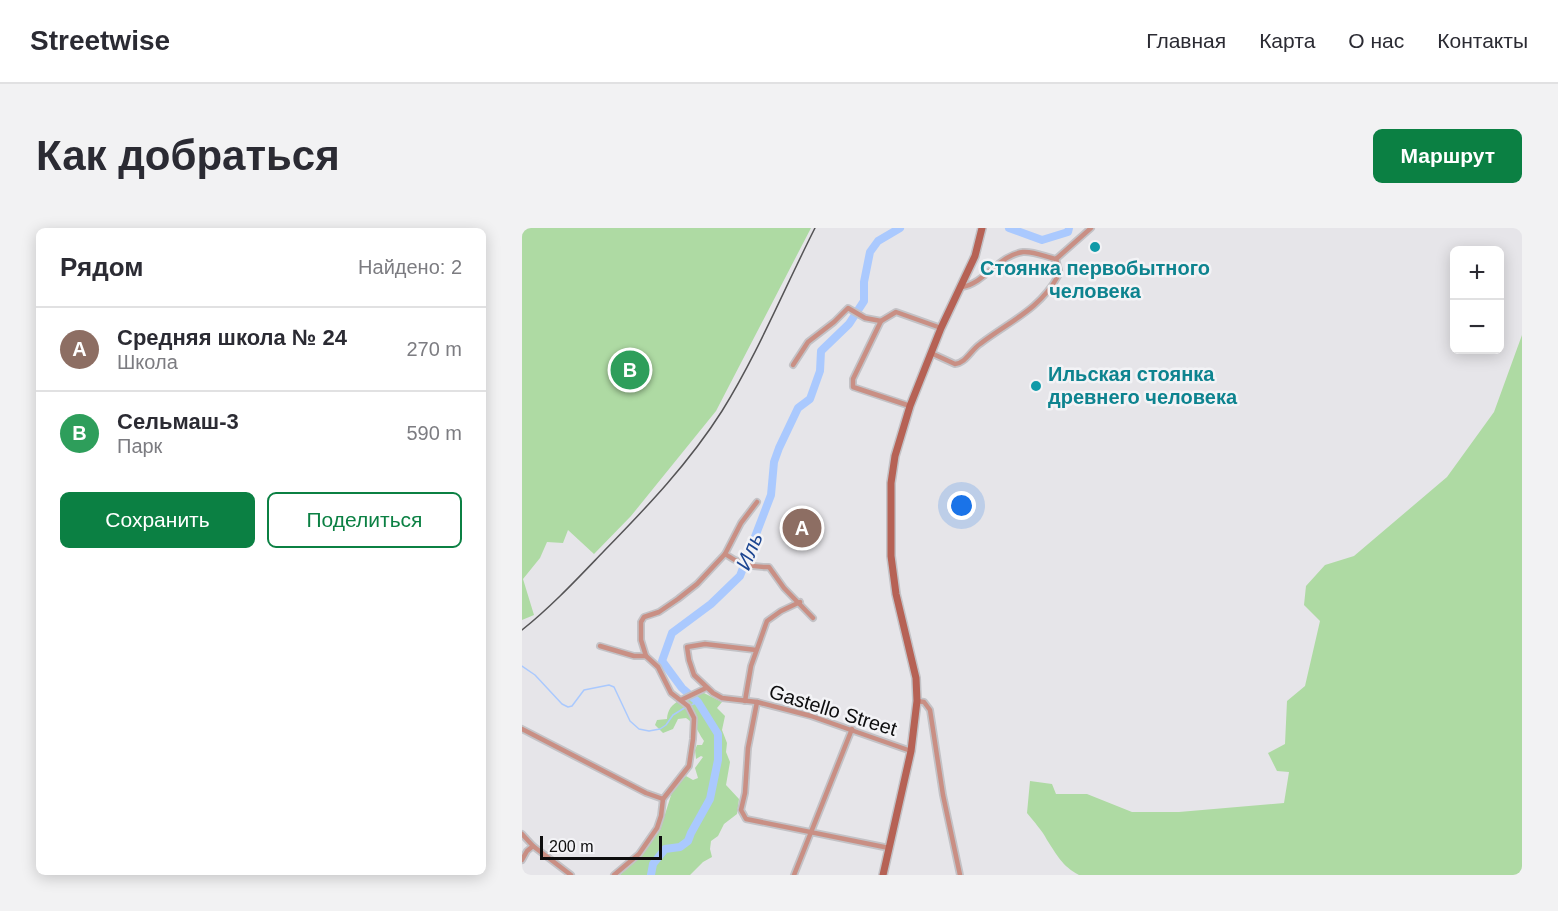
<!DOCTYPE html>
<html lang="ru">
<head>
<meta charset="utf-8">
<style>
  :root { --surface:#fff; --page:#f2f2f3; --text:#2b2b33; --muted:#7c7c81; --line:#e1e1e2; --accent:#0b8043 }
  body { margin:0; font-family:Helvetica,sans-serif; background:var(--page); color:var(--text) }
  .controls { position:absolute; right:18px; top:18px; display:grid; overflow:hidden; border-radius:9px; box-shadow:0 3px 15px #0003 }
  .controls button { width:54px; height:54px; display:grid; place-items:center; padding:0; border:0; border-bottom:2px solid var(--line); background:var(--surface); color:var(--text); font:30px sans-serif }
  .scale { position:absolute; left:18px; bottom:15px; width:122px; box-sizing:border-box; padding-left:6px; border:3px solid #0d0d0e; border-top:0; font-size:16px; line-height:21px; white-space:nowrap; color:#0d0d0e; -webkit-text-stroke:4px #f3f3f6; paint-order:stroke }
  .you { position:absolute; left:440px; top:278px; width:21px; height:21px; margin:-15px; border:4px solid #fff; border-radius:50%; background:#1a73e8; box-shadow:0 0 0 9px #1a73e833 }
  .badge { display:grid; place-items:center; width:39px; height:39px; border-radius:50%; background:var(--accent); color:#fff; font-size:20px; font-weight:700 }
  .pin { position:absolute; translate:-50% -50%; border:3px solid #fff; box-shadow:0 2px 6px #0006 }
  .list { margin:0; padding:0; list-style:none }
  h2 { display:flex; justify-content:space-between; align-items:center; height:78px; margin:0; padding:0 24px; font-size:26px }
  h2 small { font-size:20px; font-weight:400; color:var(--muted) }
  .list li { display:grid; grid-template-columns:39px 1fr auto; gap:18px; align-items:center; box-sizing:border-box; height:84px; padding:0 24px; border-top:2px solid var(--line) }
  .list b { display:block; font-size:22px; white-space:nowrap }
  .list p { margin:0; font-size:20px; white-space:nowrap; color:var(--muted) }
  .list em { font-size:20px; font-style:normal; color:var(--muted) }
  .actions { display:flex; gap:12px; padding:18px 24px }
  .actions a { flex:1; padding:14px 0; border:2px solid var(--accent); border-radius:9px; text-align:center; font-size:21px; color:var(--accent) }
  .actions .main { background:var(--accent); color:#fff }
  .map { position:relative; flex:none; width:1000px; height:647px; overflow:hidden; border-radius:9px }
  header { display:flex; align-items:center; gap:36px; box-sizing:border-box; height:84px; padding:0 30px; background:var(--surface); border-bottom:2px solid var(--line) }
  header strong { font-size:28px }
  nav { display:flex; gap:33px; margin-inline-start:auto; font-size:21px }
  .intro { display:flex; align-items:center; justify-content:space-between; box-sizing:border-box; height:144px; padding:0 36px }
  h1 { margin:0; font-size:42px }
  .button { padding:15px 27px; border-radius:9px; background:var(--accent); color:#fff; font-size:21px; font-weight:700 }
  main { display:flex; gap:36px; padding:0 36px }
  aside { flex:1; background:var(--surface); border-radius:9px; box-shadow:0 3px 15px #0003 }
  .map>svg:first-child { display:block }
</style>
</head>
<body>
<header>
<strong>Streetwise</strong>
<nav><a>Главная</a><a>Карта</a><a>О нас</a><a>Контакты</a></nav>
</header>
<div class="intro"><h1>Как добраться</h1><a class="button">Маршрут</a></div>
<main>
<aside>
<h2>Рядом<small>Найдено: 2</small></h2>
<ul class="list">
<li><span class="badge" style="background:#8d6e63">A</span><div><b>Средняя школа № 24</b><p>Школа</p></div><em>270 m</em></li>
<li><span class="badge" style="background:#2e9e5b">B</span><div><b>Сельмаш-3</b><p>Парк</p></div><em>590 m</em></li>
</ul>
<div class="actions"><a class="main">Сохранить</a><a>Поделиться</a></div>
</aside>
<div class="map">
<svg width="1000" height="647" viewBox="0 0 1000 647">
  <rect width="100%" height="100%" fill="#e6e5e9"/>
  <g fill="#aedaa3">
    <polygon points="0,0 289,0 194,183 109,288 72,326 46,302 41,315 25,314 18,330 1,351 12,387 0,392"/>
    <path d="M1000 107V647H557C540 638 535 627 525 612 520 602 512 594 505 585L508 553 530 556 534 566H565L610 584H657L762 575 767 544 755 543 746 525 763 516 765 473 783 458 798 393 782 377 784 358 803 337 832 328 925 249 972 184Z"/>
    <path d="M180 464 200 474 195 480 203 488 200 502 205 515 204 524 208 534 204 557 217 571 215 586 202 596 196 608 189 613 188 621 190 629 181 634 168 647H130L127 644 125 647H98L118 629 138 602 151 561 164 548 171 552 176 550 173 540 181 529 179 528 174 531 173 522 175 517H180L182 513C174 501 176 499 164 490L156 491 151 501 141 505 133 497 135 492 145 491C146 472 165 470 180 464Z"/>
  </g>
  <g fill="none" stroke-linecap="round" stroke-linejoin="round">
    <g stroke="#aac9fe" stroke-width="1.5">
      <polyline points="0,438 13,447 40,476 46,479 50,478 62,462 87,457 92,459 108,493 117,501 127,503 138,501 144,497 151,487 164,479"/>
      <polyline points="169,477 176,474"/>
    </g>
    <g stroke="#aac9fe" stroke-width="8">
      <polyline points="487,0 520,12 546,4 547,0"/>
      <polyline points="129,647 131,636 143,621 158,619 166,613 169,605 188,571 196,532 196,506 176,474 160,460 140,433 150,405 189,376 218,348 249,267 252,234 257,220 276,180 288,171 298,143 299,123 327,96 342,73 342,54 348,24 356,13 378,0"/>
    </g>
    <defs>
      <g id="street">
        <polyline points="534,31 569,0"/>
        <path d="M440 59C463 55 477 27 501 24 512 23 524 29 534 31"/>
        <path d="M409 125 433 136C444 135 449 122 458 116 488 93 517 82 536 48L537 42 534 31"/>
        <polyline points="271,137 286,114 312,94 326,80 343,90 359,93"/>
        <polyline points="388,178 331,159 331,151 359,93 374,84 419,100"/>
        <path d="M203 326C217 336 230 340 247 339L262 360 291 390"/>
        <polyline points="78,418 112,428 124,428"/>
        <polyline points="234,422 183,416 165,419 167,432 172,447 191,465 200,470 235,474 289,488 389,523"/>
        <polyline points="159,472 184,460"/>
        <polyline points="223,473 229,438 245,393 259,383 278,374"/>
        <polyline points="395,473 402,474 408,482 421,567 438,647"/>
        <polyline points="235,474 226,520 223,565 219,582 224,591 367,620"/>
        <polyline points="0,501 124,565 141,571"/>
        <polyline points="0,606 11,618 5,623 0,632"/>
        <polyline points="11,618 49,647"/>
        <polyline points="92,647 117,626 135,600 139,588 141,571 167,538 171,511 172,490 166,478 149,465 136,439 124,428 119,412 119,394 122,389 137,384 156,371 175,356 203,326 219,295 235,274"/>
        <polyline points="272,647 330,501"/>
      </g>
      <polyline id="secondary" points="361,647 389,523 395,473 394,450 374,366 369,328 369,255 373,228 388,178 419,100 453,28 460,0"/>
    </defs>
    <use href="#street" stroke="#c3c2c6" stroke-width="8"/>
    <use href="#secondary" stroke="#c3c2c6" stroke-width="10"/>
    <use href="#street" stroke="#c98f84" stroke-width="4.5"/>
    <use href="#secondary" stroke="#b66255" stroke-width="7"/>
    <path stroke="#555456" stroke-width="1.5" d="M0 402C30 378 56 350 82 323 125 279 167 235 200 183 236 125 262 61 293 0"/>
  </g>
  <g fill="#0f9aa8" stroke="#f3f3f6" stroke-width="2">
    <circle cx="573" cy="19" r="6"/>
    <circle cx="514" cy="158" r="6"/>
  </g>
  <g text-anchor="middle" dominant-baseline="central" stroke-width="5" stroke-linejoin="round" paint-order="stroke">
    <g font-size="20" font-weight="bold" fill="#0d838f" stroke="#f3f3f6">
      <text x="573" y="40">Стоянка первобытного<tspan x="573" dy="23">человека</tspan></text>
      <text x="526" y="146" text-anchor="start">Ильская стоянка<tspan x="526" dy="23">древнего человека</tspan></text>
    </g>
    <g font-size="20" fill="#0d0d0e" stroke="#f3f3f6">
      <text transform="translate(311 482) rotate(17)">Gastello Street</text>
    </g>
    <g font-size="21" font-style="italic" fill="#1d4691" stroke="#f3f3f6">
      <text transform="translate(227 323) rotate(-68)">Иль</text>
    </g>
  </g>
</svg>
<div class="controls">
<button>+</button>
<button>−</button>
</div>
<div class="scale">200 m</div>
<div class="you"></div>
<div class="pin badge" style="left:280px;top:300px;background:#8d6e63">A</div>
<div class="pin badge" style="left:108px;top:142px;background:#2e9e5b">B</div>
</div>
</main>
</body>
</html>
